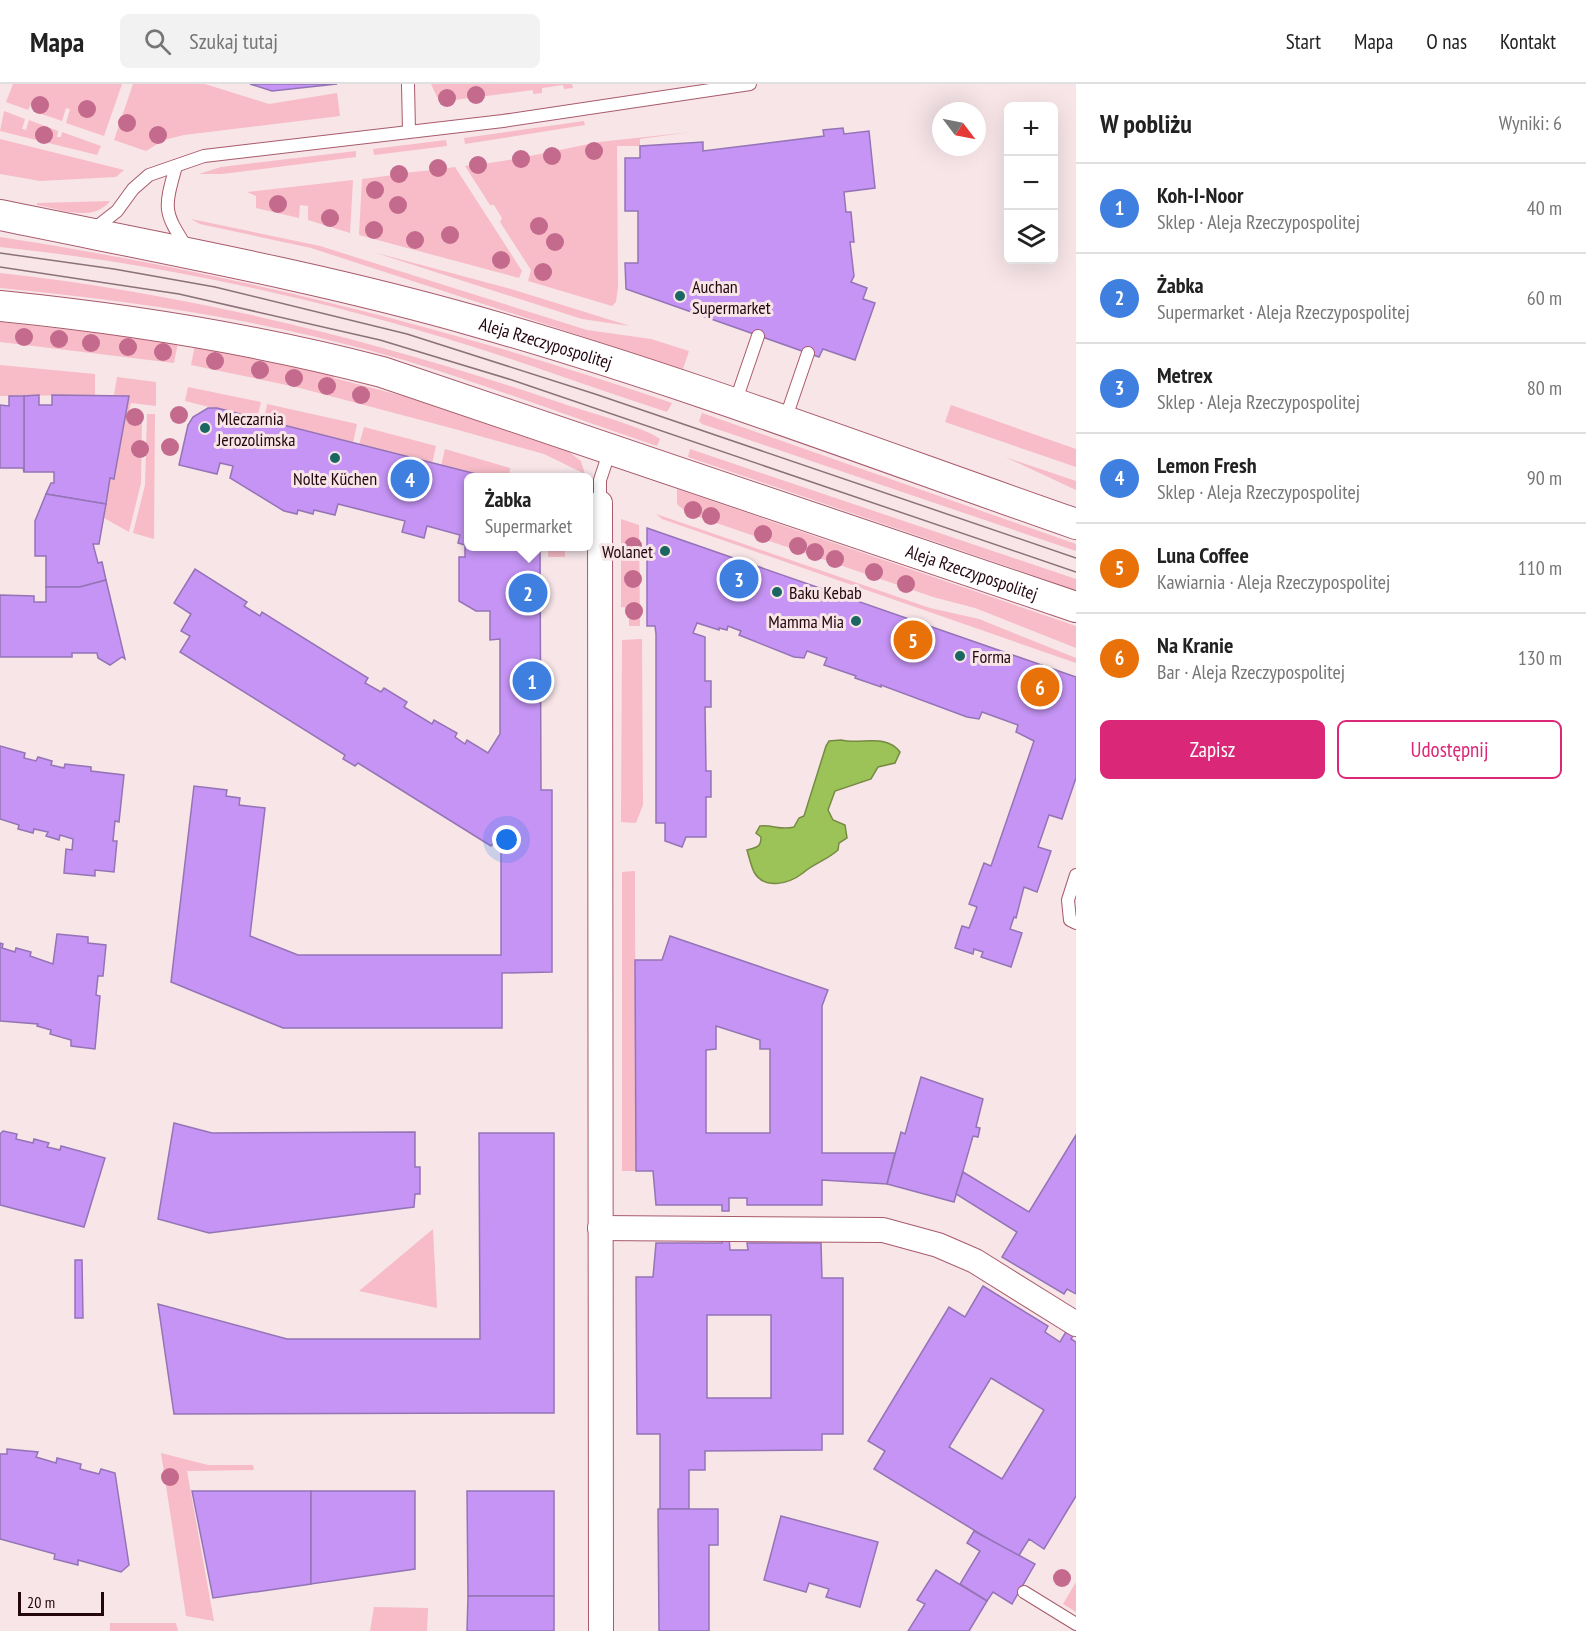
<!DOCTYPE html>
<html lang="pl">
<head>
<meta charset="utf-8">
<style>
  :root { --surface:#fff; --page:#f2f2f2; --text:#222; --muted:#767676; --line:#e0e0e0; --accent:#db2777 }
  body { margin:0; font-family:"PT Sans Narrow",sans-serif; background:var(--page); color:var(--text) }
  .controls { position:absolute; right:18px; top:18px; display:grid; overflow:hidden; border-radius:9px; box-shadow:0 6px 24px #0002 }
  .controls button { width:54px; height:54px; display:grid; place-items:center; padding:0; border:0; border-bottom:2px solid var(--line); background:var(--surface); color:var(--text); font:30px sans-serif }
  .compass { position:absolute; left:932px; top:18px; width:54px; height:54px; border-radius:50%; background:var(--surface); box-shadow:0 6px 24px #0002; rotate:122deg }
  .scale { position:absolute; left:18px; bottom:15px; width:86px; box-sizing:border-box; padding-left:6px; border:3px solid #23060e; border-top:0; font-size:16px; line-height:21px; white-space:nowrap; color:#23060e; -webkit-text-stroke:4px #f7e5e8; paint-order:stroke }
  .you { position:absolute; left:507px; top:756px; width:21px; height:21px; margin:-15px; border:4px solid #fff; border-radius:50%; background:#1a73e8; box-shadow:0 0 0 9px #1a73e833 }
  .badge { display:grid; place-items:center; width:39px; height:39px; border-radius:50%; background:var(--accent); color:#fff; font-size:20px; font-weight:700 }
  .pin { position:absolute; translate:-50% -50%; border:3px solid #fff; box-shadow:0 2px 6px #0006 }
  .popup { position:absolute; left:464px; top:389px; width:129px; height:78px; box-sizing:border-box; display:grid; place-content:center; border-radius:9px; background:var(--surface); filter:drop-shadow(0 2px 4px #0005); font-size:20px; white-space:nowrap; color:var(--muted) }
  .popup b { font-size:22px; color:var(--text) }
  .popup::after { content:''; position:absolute; left:50%; top:100%; margin-left:-12px; border:12px solid transparent; border-top-color:var(--surface) }
  .list { margin:0; padding:0; list-style:none }
  h2 { display:flex; justify-content:space-between; align-items:center; height:78px; margin:0; padding:0 24px; font-size:26px }
  h2 small { font-size:20px; font-weight:400; color:var(--muted) }
  .list li { display:grid; grid-template-columns:39px 1fr auto; gap:18px; align-items:center; box-sizing:border-box; height:90px; padding:0 24px; border-top:2px solid var(--line) }
  .list b { display:block; font-size:22px; white-space:nowrap }
  .list p { margin:0; font-size:20px; white-space:nowrap; color:var(--muted) }
  .list em { font-size:20px; font-style:normal; color:var(--muted) }
  .actions { display:flex; gap:12px; padding:18px 24px }
  .actions a { flex:1; padding:14px 0; border:2px solid var(--accent); border-radius:9px; text-align:center; font-size:21px; color:var(--accent) }
  .actions .main { background:var(--accent); color:#fff }
  .icon { flex:none; width:33px; height:33px; fill:none; stroke:currentColor; stroke-width:2; stroke-linecap:round; stroke-linejoin:round }
  .map { position:relative; flex:none; width:1076px; height:1547px; overflow:hidden }
  header { display:flex; align-items:center; gap:36px; box-sizing:border-box; height:84px; padding:0 30px; background:var(--surface); border-bottom:2px solid var(--line) }
  header strong { font-size:28px }
  nav { display:flex; gap:33px; margin-inline-start:auto; font-size:21px }
  .search { width:420px; height:54px; background:var(--page); display:flex; align-items:center; gap:15px; box-sizing:border-box; padding:0 21px; border-radius:9px; color:var(--muted); font-size:22px }
  main { display:flex }
  aside { flex:1; background:var(--surface) }
  .map>svg:first-child { display:block }
</style>
</head>
<body>
<header>
<strong>Mapa</strong>
<div class="search"><svg class="icon" aria-label="search" viewBox="0 0 24 24"><circle cx="10" cy="10" r="6"/><path d="M15 15l6 6"/></svg>Szukaj tutaj</div>
<nav><a>Start</a><a>Mapa</a><a>O nas</a><a>Kontakt</a></nav>
</header>
<main>
<div class="map">
<svg width="1076" height="1547" viewBox="0 0 1076 1547">
  <rect width="100%" height="100%" fill="#f7e5e8"/>
  <g fill="#f7bcc7">
    <polygon points="13,0 122,0 104,52 66,39 70,25 66,24 62,37 33,27 34,21 31,20 28,26 6,18"/>
    <polygon points="133,0 205,0 269,20 337,9 340,32 184,51 164,56 146,67 114,56"/>
    <polygon points="431,0 572,0 573,4 564,5 563,1 542,4 542,9 533,10 533,6 446,17 437,13"/>
    <polygon points="4,27 25,35 22,45 26,46 29,36 58,47 57,53 61,53 62,48 101,62 97,71 0,47"/>
    <polygon points="584,37 585,41 465,60 464,54"/>
    <polygon points="691,48 640,55 640,62 617,62 618,203 616,218 612,222 528,197 531,186 500,138 502,134 494,121 490,121 465,82 473,81 473,76 482,75 483,80 515,75 515,70 523,69 525,73 599,58"/>
    <polygon points="0,55 124,86 116,93 40,97 0,90"/>
    <polygon points="446,56 447,62 374,71 373,65"/>
    <polygon points="356,67 356,73 222,90 199,90 221,83"/>
    <polygon points="442,80 442,85 455,83 522,187 519,194 359,151 362,95 394,91 394,86 402,85 403,89 433,86 433,81"/>
    <polygon points="353,96 350,149 308,136 308,122 300,121 299,134 256,124 256,112 247,108"/>
    <path d="M110 117C93 139 60 125 37 121V119Z"/>
    <polygon points="191,135 320,162 587,246 651,255 689,267 683,285 311,164 200,140"/>
    <path d="M0 153C228 188 453 244 672 319L667 328C598 306 530 280 461 259 311 213 156 179 0 163Z"/>
    <polygon points="373,168 511,205 630,242 582,235"/>
    <path d="M0 189C190 210 377 256 558 318 580 326 645 343 660 355L657 362C561 330 465 292 368 266 247 233 124 216 0 204Z"/>
    <polygon points="0,238 178,258 174,279 0,258"/>
    <polygon points="195,261 334,291 334,294 403,312 569,368 581,377 585,390 544,370 451,344 296,303 191,281"/>
    <polygon points="0,281 95,290 95,311 0,312"/>
    <polygon points="117,293 156,298 156,322 131,319 129,327 142,330 141,399 129,448 104,434 110,394 115,394 129,312 114,311"/>
    <polygon points="188,303 261,318 257,335 185,317"/>
    <polygon points="267,320 357,340 353,359 264,337"/>
    <polygon points="951,321 1076,365 1076,383 945,338"/>
    <polygon points="702,329 1076,460 1076,467 702,340 699,337"/>
    <polygon points="147,330 155,330 154,455 133,449 145,401"/>
    <polygon points="364,343 436,362 432,380 359,361"/>
    <polygon points="445,365 510,384 509,393 488,394 441,382"/>
    <polygon points="690,365 1076,495 1076,506 688,373"/>
    <polygon points="1005,373 1076,397 1076,406"/>
    <polygon points="677,405 1076,542 1076,564 975,524 933,513 687,429 677,420"/>
    <polygon points="656,430 930,524 979,535 1076,574 1076,579 662,435"/>
    <polygon points="621,435 639,441 640,542 629,542 629,524 621,523"/>
    <rect x="548" y="463" width="17" height="10"/>
    <polygon points="642,555 643,721 636,739 621,738 622,556"/>
    <polygon points="635,787 635,825 636,1087 622,1087 622,788"/>
    <polygon points="433,1145 437,1224 359,1207"/>
    <polygon points="161,1369 208,1381 253,1381 254,1386 187,1387 214,1537 186,1532"/>
    <polygon points="1076,1498 1076,1528 1063,1520"/>
    <polygon points="374,1523 428,1524 427,1547 370,1547"/>
    <polygon points="110,1539 176,1539 178,1547 110,1547"/>
  </g>
  <path fill="#9bc358" stroke="#778a42" stroke-width="1.5" d="M841 656C861 661 886 649 900 668L895 679 878 683 871 695 835 707 828 726 833 736 845 741 847 754 839 759 838 766C827 776 813 780 803 789 790 799 765 807 754 788 751 782 749 773 747 766 756 763 761 764 761 753L756 749 760 742C772 740 780 747 794 743L799 734 804 732 826 662 829 657Z"/>
  <g fill="#c594f4" stroke="#9574b6" stroke-width="1.5" fill-rule="evenodd">
    <polygon points="250,0 337,0 272,7"/>
    <polygon points="843,44 844,50 869,47 875,104 844,108 846,128 851,128 854,158 850,158 854,192 851,198 867,204 863,215 875,219 855,276 823,265 819,273 626,205 625,179 638,179 638,127 625,127 625,74 640,74 640,62 703,58 703,67 824,52 823,46"/>
    <polygon points="39,311 39,321 52,321 52,311 129,312 114,395 110,394 106,420 46,410 51,399 54,399 54,388 24,388 24,312"/>
    <polygon points="9,312 24,312 24,388 23,384 0,384 0,321 9,322"/>
    <polygon points="208,324 217,324 492,394 468,394 468,462 540,462 541,706 552,706 552,888 502,889 502,944 283,944 171,898 194,702 227,706 226,712 240,714 239,721 265,724 250,852 298,871 501,871 501,763 494,759 491,762 358,679 355,682 343,675 345,671 180,568 190,552 181,547 191,530 174,519 195,485 247,518 244,522 260,532 262,528 368,594 365,599 381,608 384,604 407,618 404,623 432,640 434,636 457,649 455,653 465,660 467,656 488,669 500,650 500,555 490,556 490,527 476,527 459,517 459,473 465,473 465,461 458,459 460,451 427,442 424,454 402,448 405,437 338,420 335,431 314,426 313,430 298,426 297,430 284,427 230,394 233,382 220,379 217,390 179,381 188,341 193,333"/>
    <polygon points="46,410 106,420 99,460 93,460 98,479 102,478 106,496 80,503 46,503 46,472 35,472 35,437"/>
    <polygon points="647,444 1076,593 1076,694 1062,735 1049,731 1038,763 1051,767 1037,808 1024,803 1016,834 1014,833 1010,845 1022,849 1011,883 981,873 983,868 974,865 973,870 955,864 962,842 969,844 977,823 969,820 984,779 991,782 1034,657 1016,648 1018,641 982,628 979,635 967,633 881,601 881,603 855,594 856,592 824,581 827,574 807,567 804,574 794,573 739,551 741,547 733,544 728,542 727,546 719,544 719,546 697,539 693,549 705,553 705,597 711,597 711,623 705,623 706,687 711,687 711,713 706,713 706,753 686,753 682,763 665,757 665,739 656,739 656,550 655,542 647,542"/>
    <polygon points="106,496 125,575 122,573 110,581 98,574 97,569 72,569 72,573 0,573 0,511 34,512 34,518 46,518 46,503 80,503"/>
    <polygon points="0,662 25,669 24,674 36,677 38,673 52,677 51,681 64,684 65,680 91,683 91,687 124,691 119,738 115,737 113,757 117,757 114,788 95,786 95,792 64,789 66,765 72,766 73,755 60,751 59,756 46,752 48,748 34,745 33,749 18,745 19,741 0,735"/>
    <polygon points="57,850 88,853 88,859 106,861 103,892 98,892 96,911 100,912 95,965 71,962 71,956 50,950 51,946 37,942 38,940 0,937 0,859 3,860 2,864 15,868 16,864 31,868 30,872 53,880"/>
    <path d="M670 852 828 906 822 922V1069H895L887 1100 822 1096V1121H747V1114H729V1127H722V1121H656L653 1087H636L635 876H662ZM716 942 760 956V965H770V1049H706V966L716 965Z"/>
    <polygon points="921,993 983,1015 976,1043 980,1044 978,1053 973,1052 954,1118 887,1100 901,1048 905,1050"/>
    <polygon points="174,1039 212,1049 415,1048 415,1083 420,1083 420,1110 415,1110 414,1123 209,1149 158,1135"/>
    <polygon points="3,1047 17,1050 16,1055 33,1059 34,1055 49,1059 47,1063 60,1066 61,1062 105,1074 84,1143 0,1121 0,1050"/>
    <polygon points="479,1049 554,1049 554,1329 174,1330 158,1220 287,1255 480,1255"/>
    <polygon points="1076,1051 1076,1210 1067,1205 1064,1210 1002,1173 1017,1148 956,1110 963,1088 1029,1128"/>
    <path d="M722 1153H729L730 1166H748L747 1159H821L822 1194H843V1350H822V1366L705 1367V1386H689V1425H660V1350H637L636 1193H653L656 1159H722ZM707 1231H771V1314H707Z"/>
    <polygon points="75,1176 82,1176 83,1234 75,1234"/>
    <path d="M983 1202 1048 1242 1045 1248 1060 1258 1067 1246 1074 1250 1071 1255 1076 1258V1412L1044 1465 1029 1455 1018 1473 874 1385 885 1367 868 1357 949 1223 965 1233ZM991 1294 1044 1326 1002 1395 949 1363Z"/>
    <polygon points="7,1365 38,1368 36,1373 56,1379 57,1374 81,1380 80,1385 99,1390 101,1385 115,1389 129,1481 121,1488 78,1476 78,1481 54,1475 55,1470 0,1455 0,1370 7,1370"/>
    <polygon points="192,1407 311,1407 311,1500 213,1514"/>
    <polygon points="311,1407 415,1407 415,1485 311,1500"/>
    <polygon points="467,1407 554,1407 554,1512 468,1512"/>
    <polygon points="658,1425 718,1425 718,1461 709,1461 709,1547 659,1547"/>
    <polygon points="781,1432 878,1458 860,1523 826,1513 829,1505 809,1499 806,1508 764,1496"/>
    <polygon points="974,1447 1035,1480 1012,1520 993,1508 987,1517 960,1500 980,1467 967,1459"/>
    <polygon points="936,1486 987,1517 969,1547 908,1547 925,1520 917,1516"/>
    <polygon points="468,1512 554,1512 554,1547 467,1547"/>
  </g>
  <g fill="none" stroke-linecap="round" stroke-linejoin="round">
    <defs>
      <g id="service">
        <polyline points="408,0 409,47"/>
        <path d="M176 82C164 125 163 127 187 164"/>
        <polyline points="94,145 117,127 133,105 149,91 204,72 503,37 750,0"/>
        <polyline points="735,319 758,252"/>
        <polyline points="785,336 808,269"/>
        <polyline points="600,419 600,396 610,366"/>
        <polyline points="1076,791 1068,816 1070,836 1076,839"/>
        <polyline points="1024,1508 1076,1540"/>
      </g>
      <g id="minor">
        <polyline points="600,419 601,1547"/>
        <polyline points="600,1144 883,1146 938,1161 975,1177 1076,1240"/>
      </g>
      <g id="tertiary">
        <path id="s1" d="M0 131C160 164 321 193 478 238 679 295 878 371 1076 440"/>
        <path id="s2" d="M0 222C130 235 256 255 382 288L1076 523"/>
      </g>
    </defs>
    <use href="#service" stroke="#a85a6b" stroke-width="14"/>
    <use href="#minor" stroke="#a85a6b" stroke-width="26"/>
    <use href="#tertiary" stroke="#a85a6b" stroke-width="32"/>
    <use href="#service" stroke="#fff" stroke-width="12"/>
    <use href="#minor" stroke="#fff" stroke-width="24"/>
    <use href="#tertiary" stroke="#fff" stroke-width="30"/>
    <g stroke="#8a7278" stroke-width="1.5">
      <polyline points="0,169 114,185 215,203 407,250 595,310 1076,474"/>
      <polyline points="0,183 179,210 380,256 512,296 1076,488"/>
    </g>
  </g>
  <g fill="#c36a8d">
    <circle cx="476" cy="11" r="9"/>
    <circle cx="447" cy="14" r="9"/>
    <circle cx="40" cy="21" r="9"/>
    <circle cx="87" cy="25" r="9"/>
    <circle cx="127" cy="39" r="9"/>
    <circle cx="44" cy="51" r="9"/>
    <circle cx="158" cy="51" r="9"/>
    <circle cx="594" cy="67" r="9"/>
    <circle cx="552" cy="72" r="9"/>
    <circle cx="521" cy="75" r="9"/>
    <circle cx="478" cy="81" r="9"/>
    <circle cx="438" cy="84" r="9"/>
    <circle cx="399" cy="90" r="9"/>
    <circle cx="375" cy="106" r="9"/>
    <circle cx="278" cy="120" r="9"/>
    <circle cx="398" cy="121" r="9"/>
    <circle cx="330" cy="134" r="9"/>
    <circle cx="539" cy="142" r="9"/>
    <circle cx="374" cy="146" r="9"/>
    <circle cx="450" cy="151" r="9"/>
    <circle cx="415" cy="156" r="9"/>
    <circle cx="555" cy="158" r="9"/>
    <circle cx="501" cy="176" r="9"/>
    <circle cx="543" cy="188" r="9"/>
    <circle cx="24" cy="253" r="9"/>
    <circle cx="59" cy="255" r="9"/>
    <circle cx="91" cy="259" r="9"/>
    <circle cx="128" cy="263" r="9"/>
    <circle cx="163" cy="268" r="9"/>
    <circle cx="215" cy="277" r="9"/>
    <circle cx="260" cy="286" r="9"/>
    <circle cx="294" cy="294" r="9"/>
    <circle cx="327" cy="302" r="9"/>
    <circle cx="361" cy="311" r="9"/>
    <circle cx="179" cy="331" r="9"/>
    <circle cx="135" cy="333" r="9"/>
    <circle cx="170" cy="363" r="9"/>
    <circle cx="140" cy="365" r="9"/>
    <circle cx="693" cy="426" r="9"/>
    <circle cx="711" cy="432" r="9"/>
    <circle cx="763" cy="450" r="9"/>
    <circle cx="633" cy="462" r="9"/>
    <circle cx="798" cy="462" r="9"/>
    <circle cx="815" cy="468" r="9"/>
    <circle cx="835" cy="475" r="9"/>
    <circle cx="874" cy="488" r="9"/>
    <circle cx="633" cy="495" r="9"/>
    <circle cx="906" cy="500" r="9"/>
    <circle cx="634" cy="527" r="9"/>
    <circle cx="170" cy="1393" r="9"/>
    <circle cx="1062" cy="1494" r="9"/>
  </g>
  <g fill="#1b6660" stroke="#f7e5e8" stroke-width="2">
    <circle cx="680" cy="212" r="6"/>
    <circle cx="205" cy="344" r="6"/>
    <circle cx="335" cy="374" r="6"/>
    <circle cx="665" cy="467" r="6"/>
    <circle cx="777" cy="508" r="6"/>
    <circle cx="856" cy="537" r="6"/>
    <circle cx="960" cy="572" r="6"/>
  </g>
  <g text-anchor="middle" dominant-baseline="central" stroke-width="6" stroke-linejoin="round" paint-order="stroke">
    <g font-size="18" fill="#23060e" stroke="#f7e5e8" text-anchor="start">
      <text x="692" y="202">Auchan<tspan x="692" dy="21">Supermarket</tspan></text>
      <text x="217" y="334">Mleczarnia<tspan x="217" dy="21">Jerozolimska</tspan></text>
      <text x="335" y="394" text-anchor="middle">Nolte Küchen</text>
      <text x="653" y="467" text-anchor="end">Wolanet</text>
      <text x="789" y="508">Baku Kebab</text>
      <text x="844" y="537" text-anchor="end">Mamma Mia</text>
      <text x="972" y="572">Forma</text>
    </g>
    <g font-size="18" fill="#23060e" stroke="#f7e5e8">
      <text stroke="none"><textPath href="#s1" startOffset="561">Aleja Rzeczypospolitej</textPath></text>
      <text stroke="none"><textPath href="#s2" startOffset="1011">Aleja Rzeczypospolitej</textPath></text>
    </g>
  </g>
</svg>
<div class="controls">
<button>+</button>
<button>−</button>
<button><svg class="icon" aria-label="layers" viewBox="0 0 24 24"><path d="M12 4l9 5-9 5-9-5zM3 14l9 5 9-5"/></svg></button>
</div>
<svg class="compass" viewBox="-18 -18 36 36"><path d="M0-13l5 13h-10z" fill="#e53935"/><path d="M0 13l5-13h-10z" fill="#767676"/></svg>
<div class="scale">20 m</div>
<div class="you"></div>
<div class="pin badge" style="left:532px;top:597px;background:#3f7fe0">1</div>
<div class="pin badge" style="left:528px;top:509px;background:#3f7fe0">2</div>
<div class="popup"><b>Żabka</b>Supermarket</div>
<div class="pin badge" style="left:739px;top:495px;background:#3f7fe0">3</div>
<div class="pin badge" style="left:410px;top:395px;background:#3f7fe0">4</div>
<div class="pin badge" style="left:913px;top:556px;background:#e8710a">5</div>
<div class="pin badge" style="left:1040px;top:603px;background:#e8710a">6</div>
</div>
<aside>
<h2>W pobliżu<small>Wyniki: 6</small></h2>
<ul class="list">
<li><span class="badge" style="background:#3f7fe0">1</span><div><b>Koh-I-Noor</b><p>Sklep · Aleja Rzeczypospolitej</p></div><em>40 m</em></li>
<li><span class="badge" style="background:#3f7fe0">2</span><div><b>Żabka</b><p>Supermarket · Aleja Rzeczypospolitej</p></div><em>60 m</em></li>
<li><span class="badge" style="background:#3f7fe0">3</span><div><b>Metrex</b><p>Sklep · Aleja Rzeczypospolitej</p></div><em>80 m</em></li>
<li><span class="badge" style="background:#3f7fe0">4</span><div><b>Lemon Fresh</b><p>Sklep · Aleja Rzeczypospolitej</p></div><em>90 m</em></li>
<li><span class="badge" style="background:#e8710a">5</span><div><b>Luna Coffee</b><p>Kawiarnia · Aleja Rzeczypospolitej</p></div><em>110 m</em></li>
<li><span class="badge" style="background:#e8710a">6</span><div><b>Na Kranie</b><p>Bar · Aleja Rzeczypospolitej</p></div><em>130 m</em></li>
</ul>
<div class="actions"><a class="main">Zapisz</a><a>Udostępnij</a></div>
</aside>
</main>
</body>
</html>
